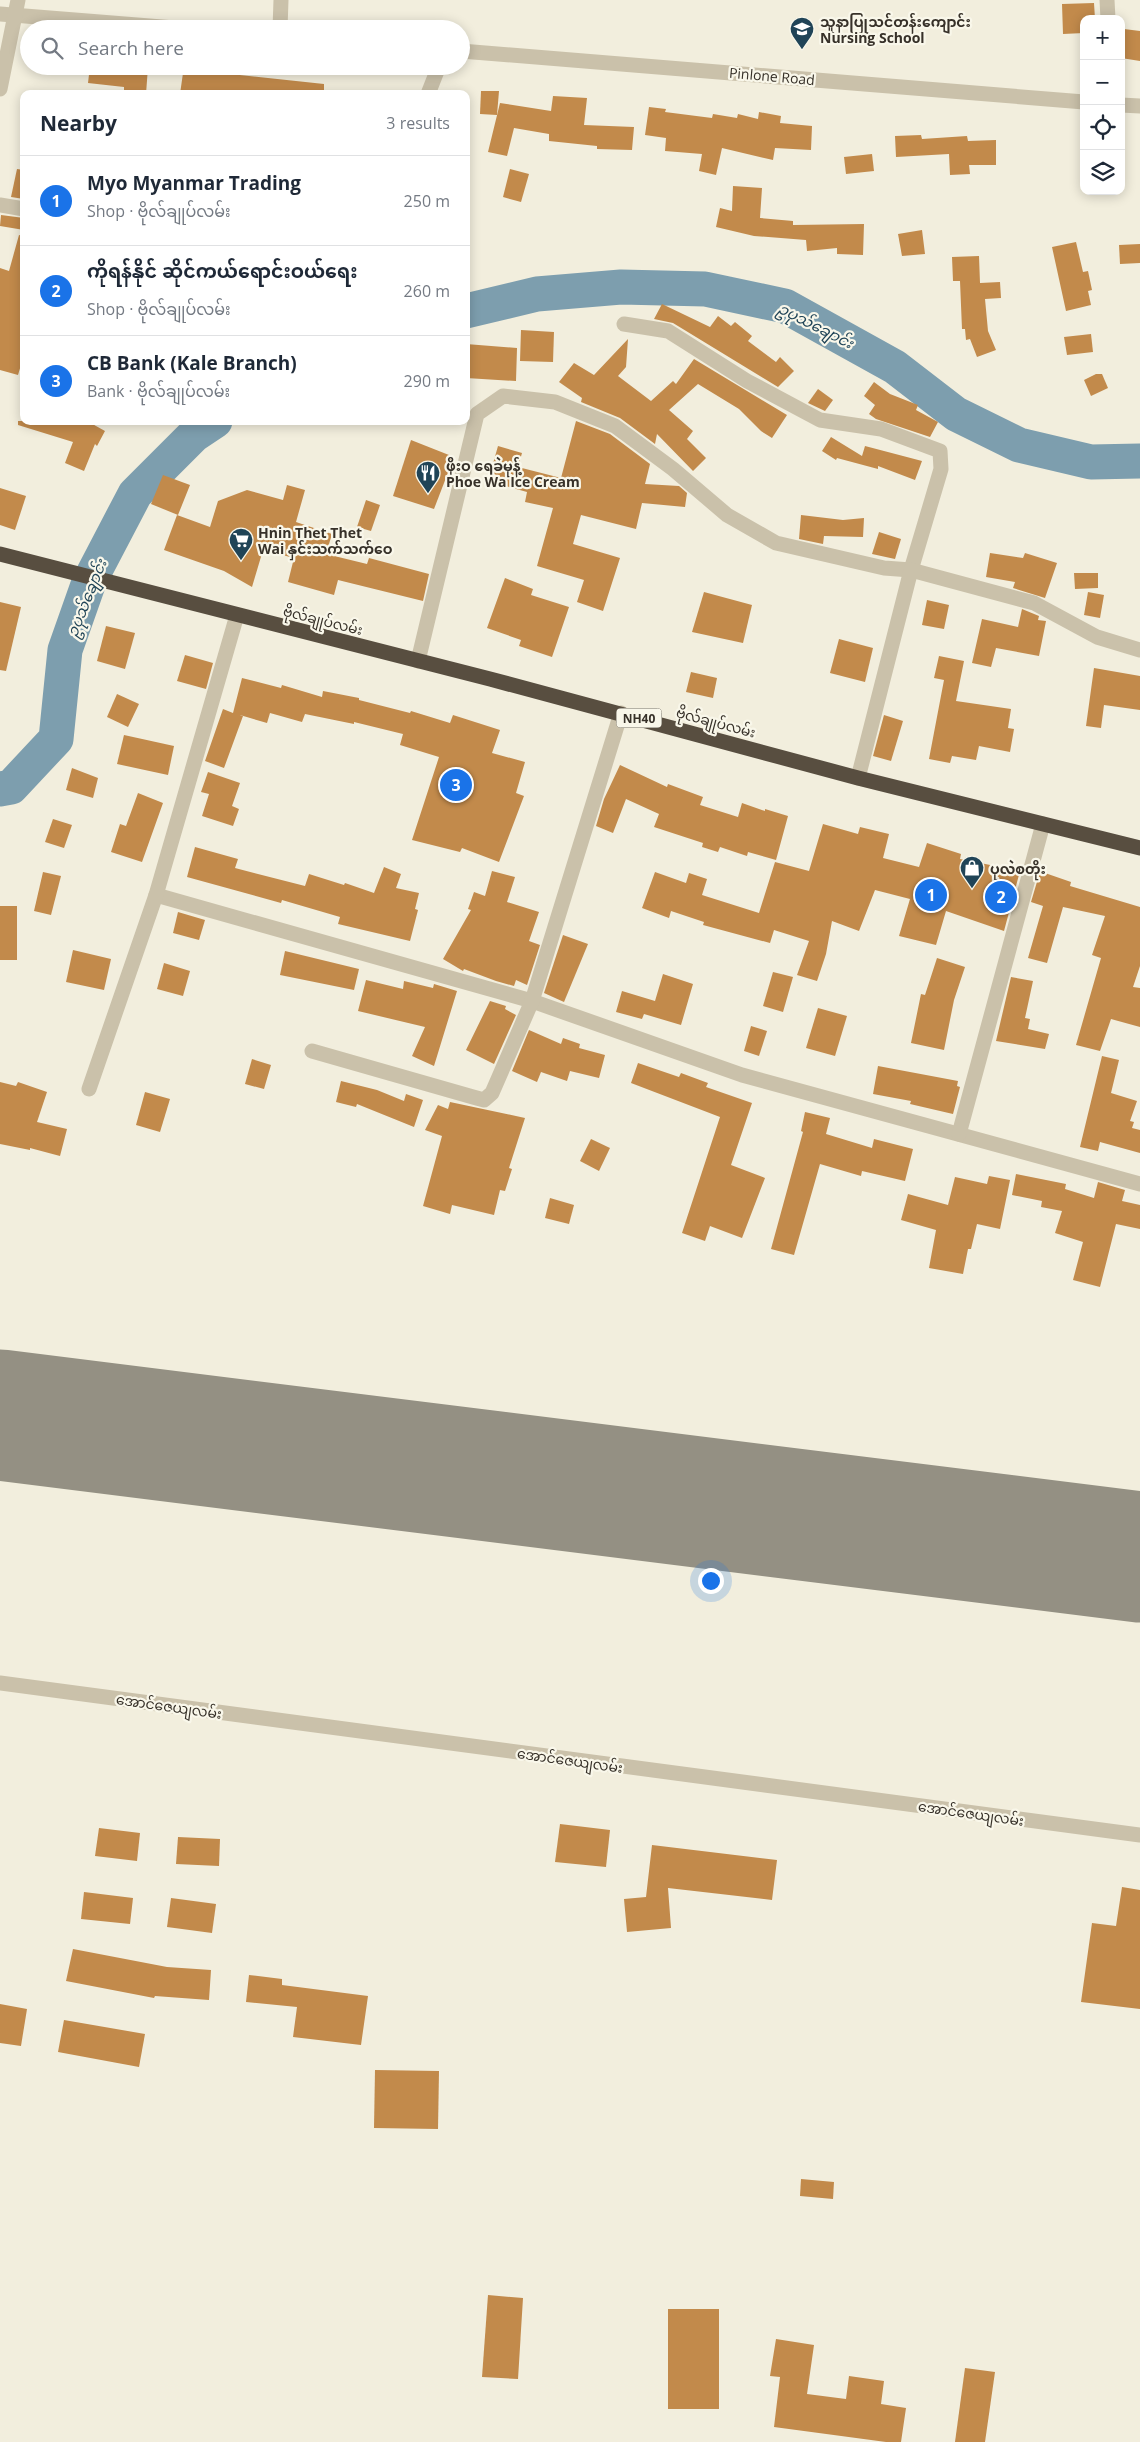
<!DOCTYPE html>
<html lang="en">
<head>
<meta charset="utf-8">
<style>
  :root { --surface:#fff; --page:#f6f6f7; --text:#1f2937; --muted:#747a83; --line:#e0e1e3; --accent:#1a73e8 }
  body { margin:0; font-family:"Open Sans","Noto Sans Myanmar",sans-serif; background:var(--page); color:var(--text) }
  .controls { position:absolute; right:15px; top:15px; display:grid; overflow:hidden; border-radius:10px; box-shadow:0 2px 12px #0003 }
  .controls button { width:45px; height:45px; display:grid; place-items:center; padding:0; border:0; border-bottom:1px solid var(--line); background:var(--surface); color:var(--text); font:25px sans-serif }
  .you { position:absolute; left:710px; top:1580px; width:18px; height:18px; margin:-12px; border:4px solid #fff; border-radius:50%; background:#1a73e8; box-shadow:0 0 0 8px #1a73e833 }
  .badge { display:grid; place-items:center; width:32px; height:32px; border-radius:50%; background:var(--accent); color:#fff; font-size:16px; font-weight:700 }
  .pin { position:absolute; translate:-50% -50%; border:2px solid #fff; box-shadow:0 1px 5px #0006 }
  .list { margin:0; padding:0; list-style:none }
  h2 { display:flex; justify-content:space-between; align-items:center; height:65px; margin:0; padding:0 20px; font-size:21px }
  h2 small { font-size:16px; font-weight:400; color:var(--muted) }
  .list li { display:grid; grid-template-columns:32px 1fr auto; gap:15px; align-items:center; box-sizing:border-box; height:90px; padding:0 20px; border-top:1px solid var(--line) }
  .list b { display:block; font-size:19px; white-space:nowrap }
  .list p { margin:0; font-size:16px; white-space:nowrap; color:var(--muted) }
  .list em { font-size:16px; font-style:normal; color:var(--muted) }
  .icon { flex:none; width:28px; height:28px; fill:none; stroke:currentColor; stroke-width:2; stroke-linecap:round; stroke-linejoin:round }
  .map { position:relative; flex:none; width:1140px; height:2442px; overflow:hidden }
  .search { position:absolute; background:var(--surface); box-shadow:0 2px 12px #0003; left:20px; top:20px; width:450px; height:55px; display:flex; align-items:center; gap:12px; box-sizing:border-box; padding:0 18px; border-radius:28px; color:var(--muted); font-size:19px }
  .panel { position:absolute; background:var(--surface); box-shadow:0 2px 12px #0003; left:20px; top:90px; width:450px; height:335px; border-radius:10px }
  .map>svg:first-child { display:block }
</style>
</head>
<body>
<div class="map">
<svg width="1140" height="2442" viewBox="0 0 1140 2442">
  <rect width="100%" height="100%" fill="#f2eedd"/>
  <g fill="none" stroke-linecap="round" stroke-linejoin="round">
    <g stroke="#7d9eae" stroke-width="35">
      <polyline points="466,311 537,294 621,287 705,289 785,306 895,367 956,414 1019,445 1091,462 1140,461"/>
      <polyline points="0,789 11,787 56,739 65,650 89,582 135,494 194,435 215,421"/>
    </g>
    <polyline stroke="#949083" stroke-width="131" points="0,1415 1140,1557"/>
  </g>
  <g fill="#c28a4b">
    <polygon points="1094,3 1095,19 1084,19 1084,33 1063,34 1062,4"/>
    <polygon points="1124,29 1140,31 1140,61 1121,58"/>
    <polygon points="90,66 148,67 146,94 124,94 124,87 88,83"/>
    <polygon points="184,66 222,66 221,73 324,84 324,94 180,94"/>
    <polygon points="481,91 499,91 497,115 480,114"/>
    <polygon points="553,96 587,98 584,125 634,127 632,150 597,149 597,146 549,141 549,134 514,128 507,156 488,152 500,103 551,111"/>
    <polygon points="649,107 666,109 665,112 712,118 713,114 737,118 738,114 758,119 759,112 781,116 780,123 812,126 811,150 775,148 773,160 722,148 716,175 699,171 702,154 665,151 666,138 645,135"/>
    <polygon points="921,135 922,139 967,136 968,141 996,140 996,165 969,165 970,174 950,175 949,154 896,157 895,136"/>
    <polygon points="872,154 874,171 846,174 844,157"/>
    <polygon points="17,169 24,170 24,199 11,197"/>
    <polygon points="510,169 529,174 521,202 503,197"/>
    <polygon points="733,186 762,188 760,218 793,221 793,225 864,224 863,255 837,254 837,248 807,251 806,240 754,236 716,227 720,208 732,211"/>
    <polygon points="1,215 24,218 24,230 0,226"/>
    <polygon points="922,230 925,254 902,256 898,234"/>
    <polygon points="19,235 24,236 24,355 18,375 0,370 0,268 9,271"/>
    <polygon points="1076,242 1083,272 1088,271 1092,290 1088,291 1091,305 1066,311 1052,247"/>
    <polygon points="1140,244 1140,263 1120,264 1119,245"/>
    <polygon points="979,256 980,283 1000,282 1001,298 985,299 988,331 996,350 977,357 970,339 966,340 965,329 962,329 960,281 953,281 952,257"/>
    <polygon points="662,304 710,327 718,316 731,326 735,322 752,336 748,341 776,362 780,357 794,371 778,387 673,323 654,319"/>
    <polygon points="521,330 554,332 553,362 520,361"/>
    <polygon points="1091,334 1093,352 1067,355 1064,337"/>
    <polygon points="628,339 626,367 618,376 651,401 673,381 676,384 694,359 787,415 772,438 761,431 739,409 698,384 669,410 693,431 687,439 706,458 693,471 657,434 655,444 620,418 581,402 582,398 559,382 574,363 594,375"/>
    <polygon points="466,344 517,348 516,381 466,378"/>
    <polygon points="1096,374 1102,374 1108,388 1091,396 1084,380"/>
    <polygon points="874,382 890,394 918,405 916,410 938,422 930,437 876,419 869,414 875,405 864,396"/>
    <polygon points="818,389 833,400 825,411 808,403"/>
    <polygon points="18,421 87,421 105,431 97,446 95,444 84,471 65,463 73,442 18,425"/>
    <polygon points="576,421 610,434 650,464 645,484 679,486 687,493 685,507 642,503 636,529 581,515 573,544 620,558 603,611 577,602 584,580 537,566 553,508 525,502 527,492 488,481 498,446 522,453 518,467 561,478"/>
    <polygon points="831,437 862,456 865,446 922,461 915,480 878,466 878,469 837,458 836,460 822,451"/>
    <polygon points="411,440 454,457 434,509 393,496"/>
    <polygon points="163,475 190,485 178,515 151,504"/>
    <polygon points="287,485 305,490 296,522 332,534 326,554 367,564 369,558 429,574 423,601 338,580 334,595 288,582 294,558 263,550 252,587 224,571 164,550 177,515 210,527 218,501 247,490 283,500"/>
    <polygon points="0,488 26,496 15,530 0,525"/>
    <polygon points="366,500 380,505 371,531 357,527"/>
    <polygon points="801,515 843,520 864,518 863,537 824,536 823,544 799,539"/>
    <polygon points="879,532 901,539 895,559 872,554"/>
    <polygon points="990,553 1023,558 1025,553 1057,563 1045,598 1013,588 1015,582 986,577"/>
    <polygon points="1074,573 1098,573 1098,588 1075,589"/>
    <polygon points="505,578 533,589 531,595 569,607 552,657 519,646 521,640 487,628"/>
    <polygon points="704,592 752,605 743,643 692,632"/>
    <polygon points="1088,592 1104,595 1100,618 1084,615"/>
    <polygon points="927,600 949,605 944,629 922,625"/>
    <polygon points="0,602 21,607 6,671 0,670"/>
    <polygon points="1022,609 1039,616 1038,620 1046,621 1039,656 996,648 991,667 972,663 982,619 1018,627"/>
    <polygon points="106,626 135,633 125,669 97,661"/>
    <polygon points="839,639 873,648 865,682 830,673"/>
    <polygon points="185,655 213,663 206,689 177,681"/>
    <polygon points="939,656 964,661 956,701 1011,709 1008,728 1014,729 1010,752 979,746 976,760 952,756 950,763 929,759 944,680 934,678"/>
    <polygon points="1094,668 1140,676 1140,710 1104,705 1101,728 1086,726"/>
    <polygon points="691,672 717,678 713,698 686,692"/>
    <polygon points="242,678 281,688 282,685 322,697 323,691 359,698 359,700 410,713 411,711 450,723 453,715 500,730 492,753 525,762 516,793 524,796 499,862 462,848 460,852 412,840 439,757 400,745 403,734 354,722 354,724 305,714 302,722 270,713 267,723 240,715 243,716 224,768 205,761 223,709 233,713"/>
    <polygon points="117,694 139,704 128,727 107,717"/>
    <polygon points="884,715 903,721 891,761 873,756"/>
    <polygon points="124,735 174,746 168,775 117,764"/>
    <polygon points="620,765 667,787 668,784 703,797 700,805 738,817 742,803 765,811 765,809 788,816 776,860 748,852 747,856 720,847 718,852 702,847 703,843 654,827 659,814 626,799 613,833 596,826 604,799"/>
    <polygon points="72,768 98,778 93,798 66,790"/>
    <polygon points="208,772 240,783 232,806 239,809 233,826 202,816 209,794 201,792"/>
    <polygon points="138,793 163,803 142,862 111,852 120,824 126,826"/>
    <polygon points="53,819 72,825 64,848 45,842"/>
    <polygon points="823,824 858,834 860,827 889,834 883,858 919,867 927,843 961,854 960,859 1020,871 1004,931 946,911 936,945 899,936 910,899 875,890 859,931 832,921 826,954 817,981 797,975 809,941 774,930 770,943 703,925 704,922 671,911 669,918 642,908 655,872 686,883 689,873 707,879 702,895 759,913 775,862 809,871"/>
    <polygon points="195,847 238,859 235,868 305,886 309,874 344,885 345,883 374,893 384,867 401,874 396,888 419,893 415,909 418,910 410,941 338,924 340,917 282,900 281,903 187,877"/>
    <polygon points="492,871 515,877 507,902 539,912 529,941 540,945 527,985 516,980 514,986 496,981 464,969 463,971 443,959 471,910 468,909 474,892 485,896"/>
    <polygon points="43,872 61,876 51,915 34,911"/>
    <polygon points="1045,873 1071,882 1070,886 1140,907 1140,966 1133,987 1140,988 1140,1027 1111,1019 1100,1051 1076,1045 1101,958 1092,955 1105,916 1063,907 1047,963 1028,958 1043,906 1031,902 1039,875 1044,876"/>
    <rect x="0" y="906" width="17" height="54"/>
    <polygon points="178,912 205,920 199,940 173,933"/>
    <polygon points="563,935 588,944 564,1002 544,993"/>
    <polygon points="73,950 111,959 104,990 66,982"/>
    <polygon points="285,951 359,969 354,990 280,975"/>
    <polygon points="937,958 965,967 954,1000 944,1050 911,1043 921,994 925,995"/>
    <polygon points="164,963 190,971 183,996 157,989"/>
    <polygon points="773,972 793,977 783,1012 763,1006"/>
    <polygon points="663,974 693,984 681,1025 644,1014 642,1019 616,1012 622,991 655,1001"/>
    <polygon points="1011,977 1033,981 1025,1018 1030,1019 1028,1029 1049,1034 1045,1049 996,1041"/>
    <polygon points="366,980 403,989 404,981 433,988 434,984 457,991 434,1066 412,1056 425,1027 358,1011"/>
    <polygon points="490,1001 506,1006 505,1009 516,1015 494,1064 466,1050"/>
    <polygon points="818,1008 847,1016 835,1056 806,1048"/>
    <polygon points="751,1026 767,1031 759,1056 744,1051"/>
    <polygon points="529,1030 561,1044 563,1038 580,1044 579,1048 605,1055 599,1078 570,1071 567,1081 541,1072 537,1082 512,1071"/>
    <polygon points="1102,1056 1119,1060 1111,1093 1137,1101 1130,1121 1134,1122 1132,1128 1140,1130 1140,1153 1100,1142 1098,1151 1080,1147"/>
    <polygon points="252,1059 271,1065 264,1089 245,1084"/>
    <polygon points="638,1063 679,1077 681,1073 708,1083 706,1087 752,1103 731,1165 765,1178 742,1238 710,1226 705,1241 682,1233 720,1117 631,1083"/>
    <polygon points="878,1066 958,1081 957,1086 960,1087 953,1114 910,1104 911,1101 873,1094"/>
    <polygon points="341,1081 377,1090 404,1101 406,1094 423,1100 414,1127 357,1104 356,1107 336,1102"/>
    <polygon points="0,1082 16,1086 18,1082 47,1092 37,1122 67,1129 60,1156 30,1148 30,1150 0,1144"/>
    <polygon points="145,1092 170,1099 160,1132 136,1125"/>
    <polygon points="450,1102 525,1118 509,1168 512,1169 505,1191 500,1190 494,1215 452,1205 450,1214 423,1206 442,1136 425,1130 438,1105 448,1109"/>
    <polygon points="805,1112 830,1118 826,1134 872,1148 874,1139 913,1149 905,1181 862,1171 861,1176 820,1164 794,1255 771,1249 803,1132 801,1131"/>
    <polygon points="591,1139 610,1148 599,1171 580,1161"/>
    <polygon points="1016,1174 1066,1184 1065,1189 1094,1198 1098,1182 1125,1190 1122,1201 1140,1205 1140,1229 1116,1224 1100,1287 1073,1280 1083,1242 1055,1233 1062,1211 1041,1207 1042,1201 1012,1195"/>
    <polygon points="989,1176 1010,1180 1000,1229 977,1224 971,1249 968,1249 963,1274 929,1268 936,1230 901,1220 908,1194 948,1205 955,1177 987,1184"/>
    <polygon points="550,1198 574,1205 569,1224 545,1218"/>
    <polygon points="560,1824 610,1830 606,1867 555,1862"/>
    <polygon points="99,1828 140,1833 137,1861 95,1856"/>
    <polygon points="178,1837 220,1839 219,1866 176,1864"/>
    <polygon points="652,1845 777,1860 772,1900 668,1888 671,1928 627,1932 624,1899 646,1897"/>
    <polygon points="1122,1887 1140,1890 1140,2009 1081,2002 1092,1923 1116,1926"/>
    <polygon points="84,1892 133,1898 130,1924 81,1919"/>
    <polygon points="171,1898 216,1904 212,1933 167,1927"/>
    <polygon points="73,1949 167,1967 211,1970 209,2000 155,1996 154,1998 66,1981"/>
    <polygon points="249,1975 282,1979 282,1985 368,1996 361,2045 293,2037 297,2007 246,2002"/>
    <polygon points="0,2004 27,2009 21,2046 0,2043"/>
    <polygon points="64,2020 145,2034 139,2067 58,2052"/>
    <polygon points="375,2070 439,2071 438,2129 374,2128"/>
    <polygon points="801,2179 834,2182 833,2199 800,2196"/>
    <polygon points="488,2295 523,2298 518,2379 482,2377"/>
    <rect x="668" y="2309" width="51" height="100"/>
    <polygon points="776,2339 814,2345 807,2394 846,2399 849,2376 884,2381 881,2404 906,2408 901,2442 886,2442 774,2427 780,2377 770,2376"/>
    <polygon points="965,2368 995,2372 985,2442 955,2442"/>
  </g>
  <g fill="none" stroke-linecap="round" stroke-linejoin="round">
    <g stroke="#cac1aa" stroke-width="15">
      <polyline points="1107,0 1108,19"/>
      <polyline points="0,14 187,29"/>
      <polyline points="280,29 281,0"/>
      <polyline points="461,51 1084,102"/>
      <polyline points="0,89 18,0"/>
      <polyline points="428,94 439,66"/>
      <polyline points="1121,105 1140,106"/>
      <polyline points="0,205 24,209"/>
      <polyline points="418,661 477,414 503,396 555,402 615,426 673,469 727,515 776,543 884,568 911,570 941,469 940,451 881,429 820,420 747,381 668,331 624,324"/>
      <polyline points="858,778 911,570 1034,603 1097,637 1140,650"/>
      <polyline points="156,895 532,1001 742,1075 1140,1184"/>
      <polyline points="312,1051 473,1097 484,1100 492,1093 532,1001 621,713"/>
      <polyline points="89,1089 156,895 237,615"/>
      <polyline points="959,1134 1043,824"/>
      <polyline points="0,1683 1140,1835"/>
    </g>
    <polyline stroke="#584e40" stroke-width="15" points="0,554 490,679 858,778 1140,848"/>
  </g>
  <defs>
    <symbol id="university-pin" viewBox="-11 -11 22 30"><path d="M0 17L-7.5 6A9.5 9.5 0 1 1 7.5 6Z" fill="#204457" stroke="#f9f7ea"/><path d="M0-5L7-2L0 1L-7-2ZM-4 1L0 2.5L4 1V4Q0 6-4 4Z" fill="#fff"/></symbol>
    <symbol id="restaurant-pin" viewBox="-11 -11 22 30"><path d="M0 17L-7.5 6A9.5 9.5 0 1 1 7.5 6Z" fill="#204457" stroke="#f9f7ea"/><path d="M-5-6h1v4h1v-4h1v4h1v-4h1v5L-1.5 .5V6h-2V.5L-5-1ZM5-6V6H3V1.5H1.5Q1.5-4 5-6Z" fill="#fff"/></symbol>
    <symbol id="supermarket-pin" viewBox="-11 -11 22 30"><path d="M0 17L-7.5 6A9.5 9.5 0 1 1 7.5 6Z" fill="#204457" stroke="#f9f7ea"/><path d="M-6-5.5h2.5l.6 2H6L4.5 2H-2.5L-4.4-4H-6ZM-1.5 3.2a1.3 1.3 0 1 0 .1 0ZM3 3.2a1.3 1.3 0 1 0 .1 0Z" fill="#fff"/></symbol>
    <symbol id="shop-pin" viewBox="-11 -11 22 30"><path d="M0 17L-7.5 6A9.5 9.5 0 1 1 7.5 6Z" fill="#204457" stroke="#f9f7ea"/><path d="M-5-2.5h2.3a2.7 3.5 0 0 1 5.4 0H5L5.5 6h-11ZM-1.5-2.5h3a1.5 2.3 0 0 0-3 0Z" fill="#fff"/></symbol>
  </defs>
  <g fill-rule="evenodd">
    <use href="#university-pin" x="788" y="15" width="28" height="38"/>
    <use href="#restaurant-pin" x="414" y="459" width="28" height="38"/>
    <use href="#supermarket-pin" x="227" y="526" width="28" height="38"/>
    <use href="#shop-pin" x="958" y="854" width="28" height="38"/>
  </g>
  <g text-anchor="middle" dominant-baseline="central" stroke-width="4.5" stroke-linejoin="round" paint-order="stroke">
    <rect fill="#f9f7ea" stroke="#716c63" stroke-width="1" x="616.5" y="708.5" width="45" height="19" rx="4"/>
    <g font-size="12" font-weight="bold" fill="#373129">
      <text x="639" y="718">NH40</text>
    </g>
    <g font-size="14" font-weight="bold" fill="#373129" stroke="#f9f7ea" text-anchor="start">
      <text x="820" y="21">သူနာပြုသင်တန်းကျောင်း<tspan x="820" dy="16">Nursing School</tspan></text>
      <text x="446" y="465">ဖိုးဝ ရေခဲမုန့်<tspan x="446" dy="16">Phoe Wa Ice Cream</tspan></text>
      <text x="258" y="532">Hnin Thet Thet<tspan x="258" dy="16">Wai နှင်းသက်သက်ဝေ</tspan></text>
      <text x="990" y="868">ပုလဲစတိုး</text>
    </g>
    <g font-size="14" fill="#373129" stroke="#f9f7ea">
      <text transform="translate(772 76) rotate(5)">Pinlone Road</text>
      <text transform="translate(323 620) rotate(14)">ဗိုလ်ချုပ်လမ်း</text>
      <text transform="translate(716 722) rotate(15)">ဗိုလ်ချုပ်လမ်း</text>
      <text transform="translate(169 1706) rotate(8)">အောင်ဇေယျလမ်း</text>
      <text transform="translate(570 1760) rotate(8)">အောင်ဇေယျလမ်း</text>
      <text transform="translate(971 1813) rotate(8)">အောင်ဇေယျလမ်း</text>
    </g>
    <g font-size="15" font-style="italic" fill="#204457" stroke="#f9f7ea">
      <text transform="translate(816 325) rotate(27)">ဥပုသ်ချောင်း</text>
      <text transform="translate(86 598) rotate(-68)">ဥပုသ်ချောင်း</text>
    </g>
  </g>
</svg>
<div class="controls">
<button>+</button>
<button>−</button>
<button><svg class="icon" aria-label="locate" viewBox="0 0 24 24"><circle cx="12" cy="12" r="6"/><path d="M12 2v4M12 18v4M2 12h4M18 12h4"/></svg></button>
<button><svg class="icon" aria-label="layers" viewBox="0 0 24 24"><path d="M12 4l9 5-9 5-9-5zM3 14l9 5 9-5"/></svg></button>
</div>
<div class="you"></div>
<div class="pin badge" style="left:931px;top:895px">1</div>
<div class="pin badge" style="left:1001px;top:897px">2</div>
<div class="pin badge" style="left:456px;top:785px">3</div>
<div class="search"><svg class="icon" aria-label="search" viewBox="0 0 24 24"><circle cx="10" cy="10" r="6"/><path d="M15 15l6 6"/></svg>Search here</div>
<section class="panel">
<h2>Nearby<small>3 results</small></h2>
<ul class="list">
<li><span class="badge">1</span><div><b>Myo Myanmar Trading</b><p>Shop · ဗိုလ်ချုပ်လမ်း</p></div><em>250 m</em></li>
<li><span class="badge">2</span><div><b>ကိုရန်နိုင် ဆိုင်ကယ်ရောင်းဝယ်ရေး</b><p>Shop · ဗိုလ်ချုပ်လမ်း</p></div><em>260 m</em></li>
<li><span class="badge">3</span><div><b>CB Bank (Kale Branch)</b><p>Bank · ဗိုလ်ချုပ်လမ်း</p></div><em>290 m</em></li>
</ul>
</section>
</div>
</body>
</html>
